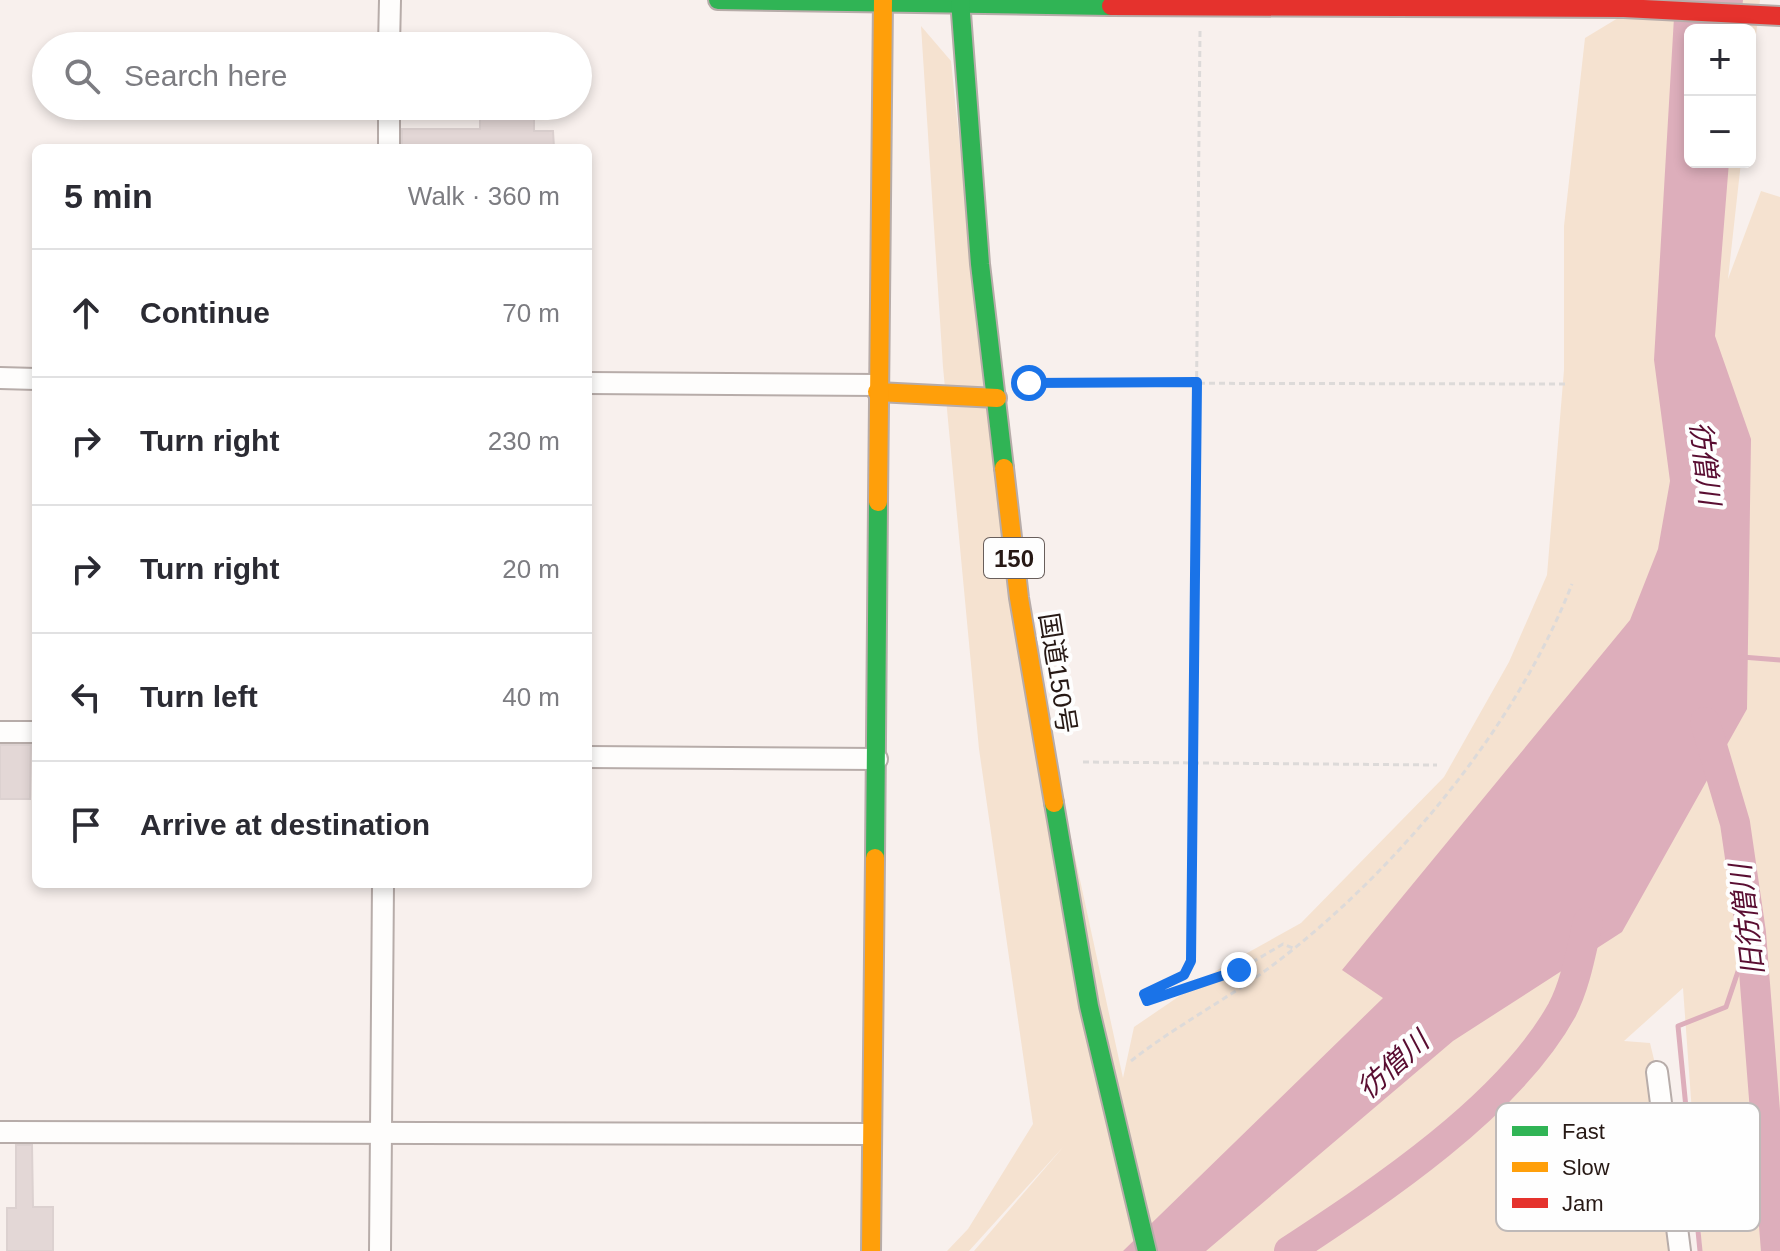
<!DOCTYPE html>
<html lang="en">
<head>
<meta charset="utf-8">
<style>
  :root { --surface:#fff; --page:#f2f2f3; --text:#2b2b33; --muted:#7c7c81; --line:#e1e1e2 }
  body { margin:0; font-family:Helvetica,"Noto Sans JP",sans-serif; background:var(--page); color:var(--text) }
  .controls { position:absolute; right:24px; top:24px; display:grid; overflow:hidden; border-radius:12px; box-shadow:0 4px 12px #0003 }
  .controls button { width:72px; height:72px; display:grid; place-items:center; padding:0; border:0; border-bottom:2px solid var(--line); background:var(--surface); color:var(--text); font:40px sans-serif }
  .stop { position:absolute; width:24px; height:24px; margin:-18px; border:6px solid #1a73e8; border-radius:50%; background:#fff }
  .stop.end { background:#1a73e8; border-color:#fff; box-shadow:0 2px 8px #0008 }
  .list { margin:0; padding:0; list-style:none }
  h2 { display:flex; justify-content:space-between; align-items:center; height:104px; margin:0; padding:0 32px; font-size:34px }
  h2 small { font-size:26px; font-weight:400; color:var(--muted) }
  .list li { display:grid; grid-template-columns:52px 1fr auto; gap:24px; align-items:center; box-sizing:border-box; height:128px; padding:0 32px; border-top:2px solid var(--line) }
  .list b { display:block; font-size:30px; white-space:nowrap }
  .list em { font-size:26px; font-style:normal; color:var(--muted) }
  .icon { flex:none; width:44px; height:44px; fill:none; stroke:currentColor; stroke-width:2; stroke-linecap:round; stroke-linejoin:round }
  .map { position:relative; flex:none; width:1780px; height:1251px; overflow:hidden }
  .search { position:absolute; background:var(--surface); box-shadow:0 4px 12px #0003; left:32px; top:32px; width:560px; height:88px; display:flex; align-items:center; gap:20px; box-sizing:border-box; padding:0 28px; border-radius:44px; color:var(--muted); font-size:30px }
  .panel { position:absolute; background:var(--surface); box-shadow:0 4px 12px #0003; left:32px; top:144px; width:560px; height:744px; border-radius:12px }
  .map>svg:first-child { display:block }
</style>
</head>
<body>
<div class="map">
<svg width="1780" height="1251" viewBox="0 0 1780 1251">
  <rect width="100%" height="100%" fill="#f8f0ed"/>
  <polygon fill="#f5e2d0" points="1624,0 1760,0 1750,88 1750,30 1690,30 1690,162 1741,162 1728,279 1761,191 1780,197 1780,1251 1702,1251 1683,988 1624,1041 1650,1043 1657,1072 1673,1251 974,1251 1064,1146 969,1251 947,1251 968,1229 1033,1124 979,749 943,367 921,26 951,61 996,493 1123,1078 1134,1027 1222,967 1301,923 1444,777 1509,662 1547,575 1564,370 1564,226 1585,38 1623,15"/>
  <polygon fill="#ddaebb" points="1675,0 1743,0 1740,30 1690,30 1690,162 1729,162 1715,336 1751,439 1747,709 1622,932 1453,1041 1206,1251 1123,1251 1383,998 1342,970 1630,620 1658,549 1670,481 1654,360"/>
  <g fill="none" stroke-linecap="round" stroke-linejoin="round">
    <g stroke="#ddaebb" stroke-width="5">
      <polyline points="1742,657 1780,660"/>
      <polyline points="1700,1251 1678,1026 1726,1007 1751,933"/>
    </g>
    <g stroke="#ddaebb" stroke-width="30">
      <polyline points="1705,722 1735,823 1751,933 1776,1251"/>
      <path d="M1289 1251C1379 1192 1509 1106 1562 1010 1576 983 1581 951 1588 922"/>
    </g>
  </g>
  <g fill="#e3d7d6" stroke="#dcd1d0" stroke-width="2">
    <polygon points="480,106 534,106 534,131 553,131 554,148 402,148 402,129 480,129"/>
    <polygon points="0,745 31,745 30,799 0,799"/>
    <polygon points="16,1145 32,1145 33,1207 53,1207 53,1251 7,1251 7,1208 16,1208"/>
  </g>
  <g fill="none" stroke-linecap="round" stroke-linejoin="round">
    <defs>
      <g id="street">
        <polyline points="389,46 390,0"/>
        <polyline points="389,148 389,106"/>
        <polyline points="0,378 36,379"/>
        <polyline points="588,383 877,385"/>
        <polyline points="0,732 36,732"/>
        <polyline points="588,757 877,759"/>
        <polyline points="1657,1072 1680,1251"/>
        <polyline points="0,1132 871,1134"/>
        <polyline points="380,1251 383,884"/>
      </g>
      <g id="fast">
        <polyline points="718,0 1111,6"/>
        <polyline points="960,0 980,264 1004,468"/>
        <polyline points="1054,803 1089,1006 1147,1251"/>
        <polyline points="875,858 878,502"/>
      </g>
      <g id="slow">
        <polyline points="877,392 997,398"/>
        <polyline points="1004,468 1019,598 1054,803"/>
        <polyline points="878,502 883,0"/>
        <polyline points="871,1251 875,858"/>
      </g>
      <polyline id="jam" points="1111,6 1624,8 1780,16"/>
    </defs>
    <use href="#street" stroke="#b7aca9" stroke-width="24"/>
    <use href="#fast" stroke="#b7aca9" stroke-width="22"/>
    <use href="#slow" stroke="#b7aca9" stroke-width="22"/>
    <use href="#jam" stroke="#b7aca9" stroke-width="22"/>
    <g stroke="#dddad9" stroke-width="3" stroke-dasharray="6 4" stroke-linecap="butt">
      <polyline points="1200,31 1191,961 1184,975 1144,994 1147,1001 1239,970 1283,944 1293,948"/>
      <polyline points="1029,383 1565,384"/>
      <polyline points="1083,762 1437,765"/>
      <path d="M1131 1061C1178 1024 1230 998 1277 962 1398 869 1516 727 1572 584"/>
    </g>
    <use href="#street" stroke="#fefdfc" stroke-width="20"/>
    <use href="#fast" stroke="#30b455" stroke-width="18"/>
    <use href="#slow" stroke="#ff9f0a" stroke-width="18"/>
    <use href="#jam" stroke="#e5322d" stroke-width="18"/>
  </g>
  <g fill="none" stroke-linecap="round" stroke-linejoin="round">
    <polyline stroke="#1a73e8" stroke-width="10" points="1029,383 1197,382 1191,961 1184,975 1144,994 1147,1001 1239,970"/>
  </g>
  <g text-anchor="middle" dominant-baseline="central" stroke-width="8" stroke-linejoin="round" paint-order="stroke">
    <rect fill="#fefefe" stroke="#685e5b" stroke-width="2" x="984" y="538" width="60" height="40" rx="6"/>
    <g font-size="24" font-weight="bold" fill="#271915">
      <text x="1014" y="558">150</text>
    </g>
    <g font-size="26" fill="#271915" stroke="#fefefe">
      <text transform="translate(1058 673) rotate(81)">国道150号</text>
    </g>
    <g font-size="28" font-style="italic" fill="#590d31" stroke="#fefefe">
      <text transform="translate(1705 463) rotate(83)">彷僧川</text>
      <text transform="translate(1747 920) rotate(-97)">旧彷僧川</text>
      <text transform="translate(1393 1065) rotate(-42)">彷僧川</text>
    </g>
  </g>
  <rect x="1496" y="1103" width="264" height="128" rx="12" fill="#fefefe" stroke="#beb9b8" stroke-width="2"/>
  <rect x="1512" y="1126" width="36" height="10" fill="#30b455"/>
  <rect x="1512" y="1162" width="36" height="10" fill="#ff9f0a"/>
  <rect x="1512" y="1198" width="36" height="10" fill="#e5322d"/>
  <g font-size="22" fill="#271915">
    <text x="1562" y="1139">Fast</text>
    <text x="1562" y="1175">Slow</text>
    <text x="1562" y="1211">Jam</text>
  </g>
</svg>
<div class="controls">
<button>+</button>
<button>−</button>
</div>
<div class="stop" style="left:1029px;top:383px"></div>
<div class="stop end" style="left:1239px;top:970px"></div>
<div class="search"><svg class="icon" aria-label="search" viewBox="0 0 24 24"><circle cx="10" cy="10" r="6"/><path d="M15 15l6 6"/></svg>Search here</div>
<section class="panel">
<h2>5 min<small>Walk · 360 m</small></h2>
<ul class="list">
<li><svg class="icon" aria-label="ahead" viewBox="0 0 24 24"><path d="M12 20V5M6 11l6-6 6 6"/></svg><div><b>Continue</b></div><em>70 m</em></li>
<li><svg class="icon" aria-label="right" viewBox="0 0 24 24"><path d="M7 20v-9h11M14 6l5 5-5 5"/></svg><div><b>Turn right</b></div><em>230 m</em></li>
<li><svg class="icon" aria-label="right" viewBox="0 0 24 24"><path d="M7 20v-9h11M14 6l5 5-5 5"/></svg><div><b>Turn right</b></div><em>20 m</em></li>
<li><svg class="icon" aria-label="left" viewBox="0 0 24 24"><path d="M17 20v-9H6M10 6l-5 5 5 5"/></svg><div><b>Turn left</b></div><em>40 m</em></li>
<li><svg class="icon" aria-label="arrive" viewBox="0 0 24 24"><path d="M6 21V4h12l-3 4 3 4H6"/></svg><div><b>Arrive at destination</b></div></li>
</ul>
</section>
</div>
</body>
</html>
